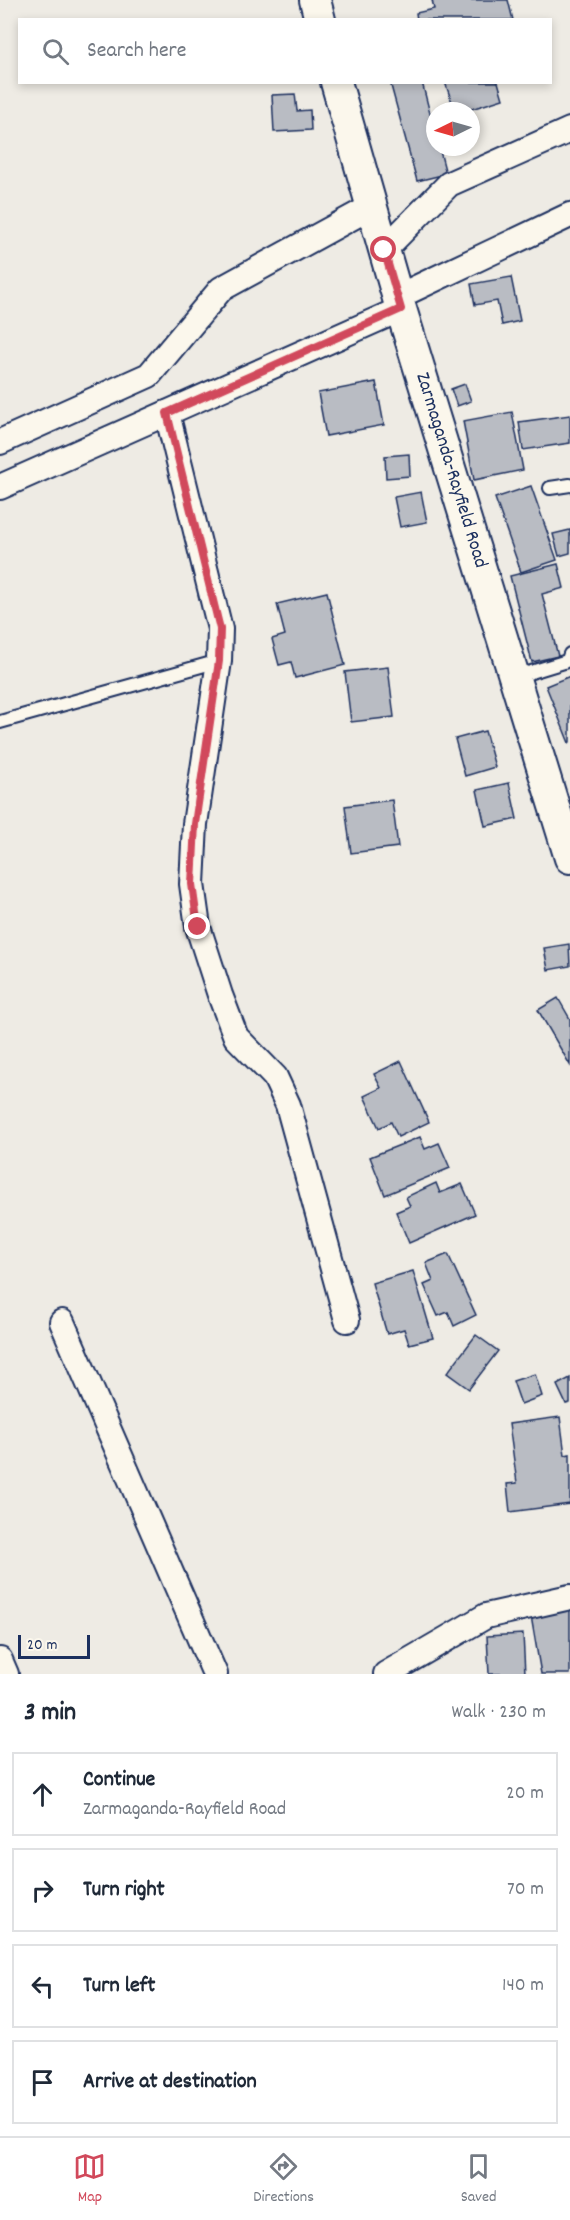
<!DOCTYPE html>
<html lang="en">
<head>
<meta charset="utf-8">
<style>
  :root { --surface:#fff; --page:#f6f6f7; --text:#1f2937; --muted:#747a83; --line:#e0e1e3; --accent:#d1495b }
  body { margin:0; font-family:Dekko,sans-serif; background:var(--page); color:var(--text) }
  .compass { position:absolute; left:426px; top:102px; width:54px; height:54px; border-radius:50%; background:var(--surface); box-shadow:0 3px 9px #0003; rotate:265deg }
  .scale { position:absolute; left:18px; bottom:15px; width:72px; box-sizing:border-box; padding-left:6px; border:3px solid #1b2f5e; border-top:0; font-size:16px; line-height:21px; white-space:nowrap; color:#1b2f5e; -webkit-text-stroke:4px #fbf7ec; paint-order:stroke }
  .stop { position:absolute; width:18px; height:18px; margin:-14px; border:4px solid #d1495b; border-radius:50%; background:#fff }
  .stop.end { background:#d1495b; border-color:#fff; box-shadow:0 2px 6px #0008 }
  .list { margin:0; padding:0; list-style:none }
  h2 { display:flex; justify-content:space-between; align-items:center; height:78px; margin:0; padding:0 24px; font-size:26px }
  h2 small { font-size:20px; font-weight:400; color:var(--muted) }
  .list li { display:grid; grid-template-columns:39px 1fr auto; gap:18px; align-items:center; box-sizing:border-box; height:84px; margin:0 12px 12px; padding:0 12px; border:2px solid var(--line); border-radius:0px }
  .list b { display:block; font-size:22px; white-space:nowrap }
  .list p { margin:0; font-size:20px; white-space:nowrap; color:var(--muted) }
  .list em { font-size:20px; font-style:normal; color:var(--muted) }
  .icon { flex:none; width:33px; height:33px; fill:none; stroke:currentColor; stroke-width:2; stroke-linecap:round; stroke-linejoin:round }
  .map { position:relative; flex:none; width:570px; height:1674px; overflow:hidden }
  .search { position:absolute; background:var(--surface); box-shadow:0 3px 9px #0003; left:18px; right:18px; top:18px; height:66px; display:flex; align-items:center; gap:15px; box-sizing:border-box; padding:0 21px; border-radius:0px; color:var(--muted); font-size:22px }
  .sheet { height:462px; background:var(--surface) }
  nav { display:flex; justify-content:space-around; align-items:center; box-sizing:border-box; height:84px; border-top:2px solid var(--line); background:var(--surface); font-size:16px; color:var(--muted) }
  nav a { display:grid; justify-items:center; gap:3px }
  nav .on { color:var(--accent) }
  .map>svg:first-child { display:block }
</style>
</head>
<body>
<div class="map">
<svg width="570" height="1674" viewBox="0 0 570 1674">
  <rect width="100%" height="100%" fill="#eeebe4"/>
  <filter id="ink" filterUnits="userSpaceOnUse"><feTurbulence type="fractalNoise" baseFrequency=".0167" numOctaves="2"/><feDisplacementMap in="SourceGraphic" scale="12" xChannelSelector="R" yChannelSelector="G"/><feConvolveMatrix kernelMatrix="1 2 1 2 8 2 1 2 1" color-interpolation-filters="sRGB"/></filter>
  <g filter="url(#ink)">
    <g fill="#b9bcc3" stroke="#1b2f5e" stroke-width="1.5">
      <polygon points="432,0 508,0 513,20 417,20 416,13 434,9"/>
      <polygon points="390,82 422,82 435,133 435,147 439,147 446,174 417,181"/>
      <polygon points="445,82 498,82 503,99 465,111 455,111"/>
      <polygon points="295,94 297,111 310,110 311,130 274,132 272,95"/>
      <polygon points="511,277 520,321 502,325 497,301 475,305 471,284"/>
      <polygon points="376,382 384,425 326,436 318,393"/>
      <polygon points="465,384 471,401 457,406 451,389"/>
      <polygon points="512,412 523,470 474,480 463,421"/>
      <polygon points="570,415 570,443 523,450 519,422"/>
      <polygon points="409,454 410,476 386,478 385,456"/>
      <polygon points="531,486 557,560 521,572 495,498"/>
      <polygon points="421,492 427,522 400,527 394,497"/>
      <polygon points="570,530 570,553 559,556 553,534"/>
      <polygon points="558,564 564,588 542,594 558,656 532,662 510,576"/>
      <polygon points="327,592 345,665 295,678 291,662 279,665 272,639 285,635 277,604"/>
      <polygon points="388,667 394,717 351,722 345,672"/>
      <polygon points="570,676 570,742 569,743 546,686"/>
      <polygon points="485,731 495,767 465,776 455,739"/>
      <polygon points="509,783 517,819 485,826 477,790"/>
      <polygon points="392,800 398,847 351,853 345,806"/>
      <polygon points="569,944 570,966 548,970 544,948"/>
      <polygon points="558,998 570,1019 570,1065 538,1010"/>
      <polygon points="401,1061 429,1122 398,1137 391,1122 379,1128 364,1096 381,1088 374,1074"/>
      <polygon points="420,1137 425,1149 439,1143 450,1168 385,1195 370,1157"/>
      <polygon points="436,1183 440,1193 462,1184 475,1214 409,1243 396,1212 410,1206 406,1197"/>
      <polygon points="448,1254 476,1315 454,1326 448,1312 438,1316 424,1285 433,1281 426,1263"/>
      <polygon points="413,1271 433,1338 409,1344 404,1329 387,1334 372,1283"/>
      <polygon points="476,1335 498,1351 469,1389 447,1373"/>
      <polygon points="535,1374 542,1396 521,1404 513,1381"/>
      <polygon points="570,1378 570,1403 566,1404 557,1385"/>
      <polygon points="560,1417 565,1455 570,1454 570,1504 510,1512 507,1484 517,1483 509,1424"/>
      <polygon points="570,1603 570,1674 541,1674 530,1610"/>
      <polygon points="523,1634 525,1674 489,1674 487,1636"/>
    </g>
    <g fill="none" stroke-linecap="round" stroke-linejoin="round">
      <defs>
        <g id="service">
          <polyline points="550,488 570,485"/>
          <polyline points="515,677 564,662 568,660 570,654"/>
          <polyline points="0,722 219,661"/>
        </g>
        <g id="minor">
          <polyline points="384,250 449,184 570,130"/>
          <polyline points="397,297 570,215"/>
          <polyline points="167,413 220,629 219,661 195,824 192,884 198,927 220,995 236,1037 275,1077 288,1105 347,1320"/>
          <polyline points="0,442 149,375 221,289 371,207"/>
          <polyline points="0,487 401,309"/>
          <polyline points="62,1322 215,1674"/>
          <polyline points="0,1660 6,1674"/>
          <polyline points="386,1674 486,1616 570,1597"/>
        </g>
        <g id="tertiary">
          <polyline points="315,0 320,20"/>
          <path id="s1" d="M336 82 401 309 570 858"/>
        </g>
      </defs>
      <use href="#service" stroke="#1b2f5e" stroke-width="16"/>
      <use href="#minor" stroke="#1b2f5e" stroke-width="28"/>
      <use href="#tertiary" stroke="#1b2f5e" stroke-width="34"/>
      <use href="#service" stroke="#fbf7ec" stroke-width="12"/>
      <use href="#minor" stroke="#fbf7ec" stroke-width="24"/>
      <use href="#tertiary" stroke="#fbf7ec" stroke-width="30"/>
    </g>
  </g>
  <g fill="none" stroke-linecap="round" stroke-linejoin="round" filter="url(#ink)">
    <polyline stroke="#d1495b" stroke-width="8" points="198,927 192,884 195,824 219,661 220,629 167,413 401,309 384,250"/>
  </g>
  <g text-anchor="middle" dominant-baseline="central" stroke-width="6" stroke-linejoin="round" paint-order="stroke">
    <g font-size="20" fill="#1b2f5e" stroke="#fbf7ec">
      <text stroke="none"><textPath href="#s1" startOffset="405">Zarmaganda-Rayfield Road</textPath></text>
    </g>
  </g>
</svg>
<svg class="compass" viewBox="-18 -18 36 36"><path d="M0-13l5 13h-10z" fill="#e53935"/><path d="M0 13l5-13h-10z" fill="#747a83"/></svg>
<div class="scale">20 m</div>
<div class="stop" style="left:384px;top:250px"></div>
<div class="stop end" style="left:198px;top:927px"></div>
<div class="search"><svg class="icon" aria-label="search" viewBox="0 0 24 24"><circle cx="10" cy="10" r="6"/><path d="M15 15l6 6"/></svg>Search here</div>
</div>
<section class="sheet">
<h2>3 min<small>Walk · 230 m</small></h2>
<ul class="list">
<li><svg class="icon" aria-label="ahead" viewBox="0 0 24 24"><path d="M12 20V5M6 11l6-6 6 6"/></svg><div><b>Continue</b><p>Zarmaganda-Rayfield Road</p></div><em>20 m</em></li>
<li><svg class="icon" aria-label="right" viewBox="0 0 24 24"><path d="M7 20v-9h11M14 6l5 5-5 5"/></svg><div><b>Turn right</b></div><em>70 m</em></li>
<li><svg class="icon" aria-label="left" viewBox="0 0 24 24"><path d="M17 20v-9H6M10 6l-5 5 5 5"/></svg><div><b>Turn left</b></div><em>140 m</em></li>
<li><svg class="icon" aria-label="arrive" viewBox="0 0 24 24"><path d="M6 21V4h12l-3 4 3 4H6"/></svg><div><b>Arrive at destination</b></div></li>
</ul>
</section>
<nav>
<a class="on"><svg class="icon" aria-label="map" viewBox="0 0 24 24"><path d="M3 6l6-2 6 2 6-2v14l-6 2-6-2-6 2zM9 4v14M15 6v14"/></svg>Map</a>
<a><svg class="icon" aria-label="directions" viewBox="0 0 24 24"><path d="M12 3l9 9-9 9-9-9zM9 14v-3h6M13 9l2 2-2 2"/></svg>Directions</a>
<a><svg class="icon" aria-label="saved" viewBox="0 0 24 24"><path d="M7 4h10v16l-5-4-5 4z"/></svg>Saved</a>
</nav>
</body>
</html>
